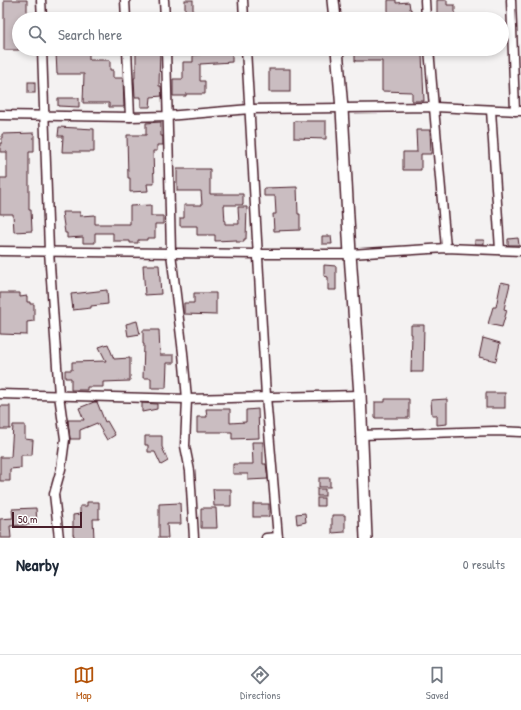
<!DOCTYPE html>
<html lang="en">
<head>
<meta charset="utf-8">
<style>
  :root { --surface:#fff; --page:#f6f6f7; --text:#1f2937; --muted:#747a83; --line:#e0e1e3; --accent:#b45309 }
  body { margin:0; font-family:"Patrick Hand",sans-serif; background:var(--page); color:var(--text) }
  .scale { position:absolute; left:12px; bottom:10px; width:70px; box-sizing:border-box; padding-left:4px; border:2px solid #4a1f2b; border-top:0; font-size:11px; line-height:14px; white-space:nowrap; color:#4a1f2b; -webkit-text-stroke:3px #fff; paint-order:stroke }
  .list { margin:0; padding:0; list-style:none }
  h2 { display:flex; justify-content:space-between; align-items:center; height:52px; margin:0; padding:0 16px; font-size:17px }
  h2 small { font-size:13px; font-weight:400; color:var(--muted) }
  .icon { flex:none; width:22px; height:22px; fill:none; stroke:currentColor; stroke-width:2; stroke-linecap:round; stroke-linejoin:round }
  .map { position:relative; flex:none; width:521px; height:538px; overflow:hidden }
  .search { position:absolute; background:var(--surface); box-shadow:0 2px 6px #0003; left:12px; right:12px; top:12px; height:44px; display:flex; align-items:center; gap:10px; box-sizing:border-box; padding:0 14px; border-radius:22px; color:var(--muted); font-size:15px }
  .sheet { height:116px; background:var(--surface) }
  nav { display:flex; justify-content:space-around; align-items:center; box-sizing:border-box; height:56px; border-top:1px solid var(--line); background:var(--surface); font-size:11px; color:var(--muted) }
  nav a { display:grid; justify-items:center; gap:2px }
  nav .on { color:var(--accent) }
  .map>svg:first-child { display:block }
</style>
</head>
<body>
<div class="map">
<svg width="521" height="538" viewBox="0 0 521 538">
  <rect width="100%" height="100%" fill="#f4f2f2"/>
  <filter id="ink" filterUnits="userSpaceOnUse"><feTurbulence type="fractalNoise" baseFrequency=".025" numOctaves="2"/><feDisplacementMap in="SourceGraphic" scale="8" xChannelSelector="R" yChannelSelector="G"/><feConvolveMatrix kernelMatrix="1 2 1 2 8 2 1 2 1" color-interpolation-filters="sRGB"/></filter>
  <g filter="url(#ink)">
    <g fill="#cabdc1" stroke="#4a1f2b">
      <polygon points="4,0 27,0 27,19 19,19 19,50 4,50"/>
      <rect x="185" y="0" width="8" height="19"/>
      <polygon points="388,0 396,0 396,3 409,2 410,9 411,9 412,19 388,19"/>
      <polygon points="437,0 447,0 447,5 455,5 455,19 437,19"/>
      <polygon points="77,49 89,49 89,60 110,60 110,70 113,70 113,78 123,78 124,107 109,107 109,103 83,103 84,74 57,74 56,52 77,52"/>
      <polygon points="136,49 160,49 159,86 161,86 162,96 151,97 150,107 141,107 141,97 135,97 134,78 135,78 135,70 136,70"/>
      <polygon points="355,49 406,49 406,54 422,54 424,101 412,101 412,92 382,91 382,61 355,61"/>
      <polygon points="232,50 232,62 200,64 200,81 205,81 205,94 186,94 186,96 173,96 173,79 183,79 183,62 193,62 193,55 211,54 211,51"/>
      <rect x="269" y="69" width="21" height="23"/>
      <rect x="28" y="82" width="7" height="11"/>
      <polygon points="58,98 79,98 79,107 58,106"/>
      <polygon points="294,121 326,121 326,139 294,138"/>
      <polygon points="161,122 161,136 163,136 163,145 157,145 157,151 153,151 154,184 147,184 148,191 130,192 130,178 128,178 127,135 146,135 146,123"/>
      <polygon points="59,127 94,129 94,152 62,152 63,136 58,136"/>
      <polygon points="416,130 430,130 431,154 421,154 421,170 403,170 403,152 417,152"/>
      <polygon points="34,133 34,152 29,152 29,210 31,210 32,231 14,232 13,214 0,214 0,178 7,178 7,152 0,152 0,143 2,143 2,134"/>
      <polygon points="177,169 210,169 210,194 243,194 243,205 224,205 225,224 239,224 238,207 247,207 246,239 244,239 244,242 236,242 236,240 215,241 215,235 197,235 197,226 180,226 180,218 184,218 184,205 202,205 201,191 177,191"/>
      <polygon points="297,187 298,214 300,214 300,230 274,231 273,214 276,214 275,196 264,196 264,188"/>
      <polygon points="151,205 151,216 163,216 163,224 155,224 155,238 147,238 147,240 138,240 138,243 130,243 130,241 113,241 113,233 95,233 95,243 83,243 83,237 67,238 67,233 65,233 62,212 80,212 80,216 95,215 95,224 130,224 130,206"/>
      <polygon points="322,236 331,236 332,244 322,244"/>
      <polygon points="518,238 519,245 508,245 508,239"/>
      <rect x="475" y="240" width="9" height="4"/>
      <polygon points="143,265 159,265 161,294 145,295"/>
      <polygon points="324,265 336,266 336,290 328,290 328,277 324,276"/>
      <polygon points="501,282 510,284 504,309 507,310 502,327 488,324 493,307 496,307"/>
      <polygon points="107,290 108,304 91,306 91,308 73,310 71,294"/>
      <polygon points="0,293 20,293 20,297 27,296 27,302 30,302 30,304 34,304 34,321 27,322 27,335 0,334"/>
      <polygon points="194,293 216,293 216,315 184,314 184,303 194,303"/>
      <polygon points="137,321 140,334 128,336 126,324"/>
      <polygon points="411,325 424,325 423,372 411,372 412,334 411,334"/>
      <polygon points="143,330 159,330 160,355 174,355 174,363 167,363 166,388 151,388 151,378 143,378 144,344 143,344"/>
      <polygon points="483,338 500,343 496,361 479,357"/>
      <polygon points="108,344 114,359 130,358 130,381 103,382 103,387 87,387 87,390 71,390 71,378 65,378 65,370 72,370 72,362 106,361 99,347"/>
      <rect x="486" y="393" width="19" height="15"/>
      <polygon points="385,399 409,399 409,418 375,418 375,402 385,402"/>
      <polygon points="447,399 447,424 437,425 437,415 432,415 431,400"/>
      <polygon points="94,402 97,402 105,422 107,421 115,435 107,440 97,423 80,430 80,439 70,439 68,420 84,420 79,408"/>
      <polygon points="142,403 157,404 157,409 142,412"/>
      <rect x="0" y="406" width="10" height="23"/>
      <polygon points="206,409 230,409 230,423 246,422 246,410 258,409 259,438 232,439 232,432 197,432 197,417 207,417"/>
      <polygon points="13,425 25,425 25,439 33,440 32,455 21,455 21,468 10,469 10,481 0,481 0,457 11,457"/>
      <polygon points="145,436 162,436 162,447 168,461 161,465 155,452 148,452 148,445 145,445"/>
      <polygon points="252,442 263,442 263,464 266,464 268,479 248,480 248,474 233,474 233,464 253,464"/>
      <rect x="319" y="478" width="11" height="9"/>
      <polygon points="213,489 231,489 231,506 214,506"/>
      <rect x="317" y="489" width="8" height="7"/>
      <rect x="317" y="498" width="7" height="8"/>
      <polygon points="87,502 99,502 99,519 93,519 94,538 74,538 74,535 73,535 73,515 80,514 80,506 87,506"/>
      <polygon points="180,503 181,524 167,524 168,538 159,538 159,504"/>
      <rect x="253" y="504" width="16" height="13"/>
      <polygon points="36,508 37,524 10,526 11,538 0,538 0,519 13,518 12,509"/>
      <polygon points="201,508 216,508 217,528 201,528"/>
      <polygon points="305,513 306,522 297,524 296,514"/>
      <polygon points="332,515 345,515 345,532 332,533"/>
    </g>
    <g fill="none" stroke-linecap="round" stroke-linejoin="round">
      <defs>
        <g id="minor">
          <polyline points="41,0 42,19"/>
          <polyline points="125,0 126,19"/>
          <polyline points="164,0 165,19"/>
          <polyline points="243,0 244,19"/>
          <polyline points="425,0 426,19"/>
          <polyline points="511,0 515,111"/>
          <polyline points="42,49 49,251 59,395 65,439 61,469 54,494 59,538"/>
          <polyline points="127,49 130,117"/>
          <polyline points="166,49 171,253 183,353 187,399 185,446 190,471 194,538"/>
          <polyline points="246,49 266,396 278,538"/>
          <polyline points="429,49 446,248"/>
          <polyline points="491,110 500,250"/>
          <polyline points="0,115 130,117 167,116 250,109 435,107 521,111"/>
          <polyline points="0,251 258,254 350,254 446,248 521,251"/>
          <polyline points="0,394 187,399 360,395"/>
          <polyline points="362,435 494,431 521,432"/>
          <polyline points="266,538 278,537"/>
        </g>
        <g id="secondary">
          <polyline points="333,0 335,19"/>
          <polyline points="337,49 342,109 350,254 360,395 366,538"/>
        </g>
      </defs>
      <use href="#minor" stroke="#4a1f2b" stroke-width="11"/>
      <use href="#secondary" stroke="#4a1f2b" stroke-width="14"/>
      <use href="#minor" stroke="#fff" stroke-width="8"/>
      <use href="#secondary" stroke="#fff" stroke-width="11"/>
    </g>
  </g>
</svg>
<div class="scale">50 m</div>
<div class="search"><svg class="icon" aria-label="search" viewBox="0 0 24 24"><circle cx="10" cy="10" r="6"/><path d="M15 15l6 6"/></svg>Search here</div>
</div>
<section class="sheet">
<h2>Nearby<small>0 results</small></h2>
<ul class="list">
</ul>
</section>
<nav>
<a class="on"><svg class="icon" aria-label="map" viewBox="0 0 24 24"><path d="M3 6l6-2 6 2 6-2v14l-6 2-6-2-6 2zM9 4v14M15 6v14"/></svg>Map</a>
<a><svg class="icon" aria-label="directions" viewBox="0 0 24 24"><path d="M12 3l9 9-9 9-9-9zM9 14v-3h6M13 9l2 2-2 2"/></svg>Directions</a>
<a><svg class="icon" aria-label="saved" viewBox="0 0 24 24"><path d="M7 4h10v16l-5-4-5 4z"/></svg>Saved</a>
</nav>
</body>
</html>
